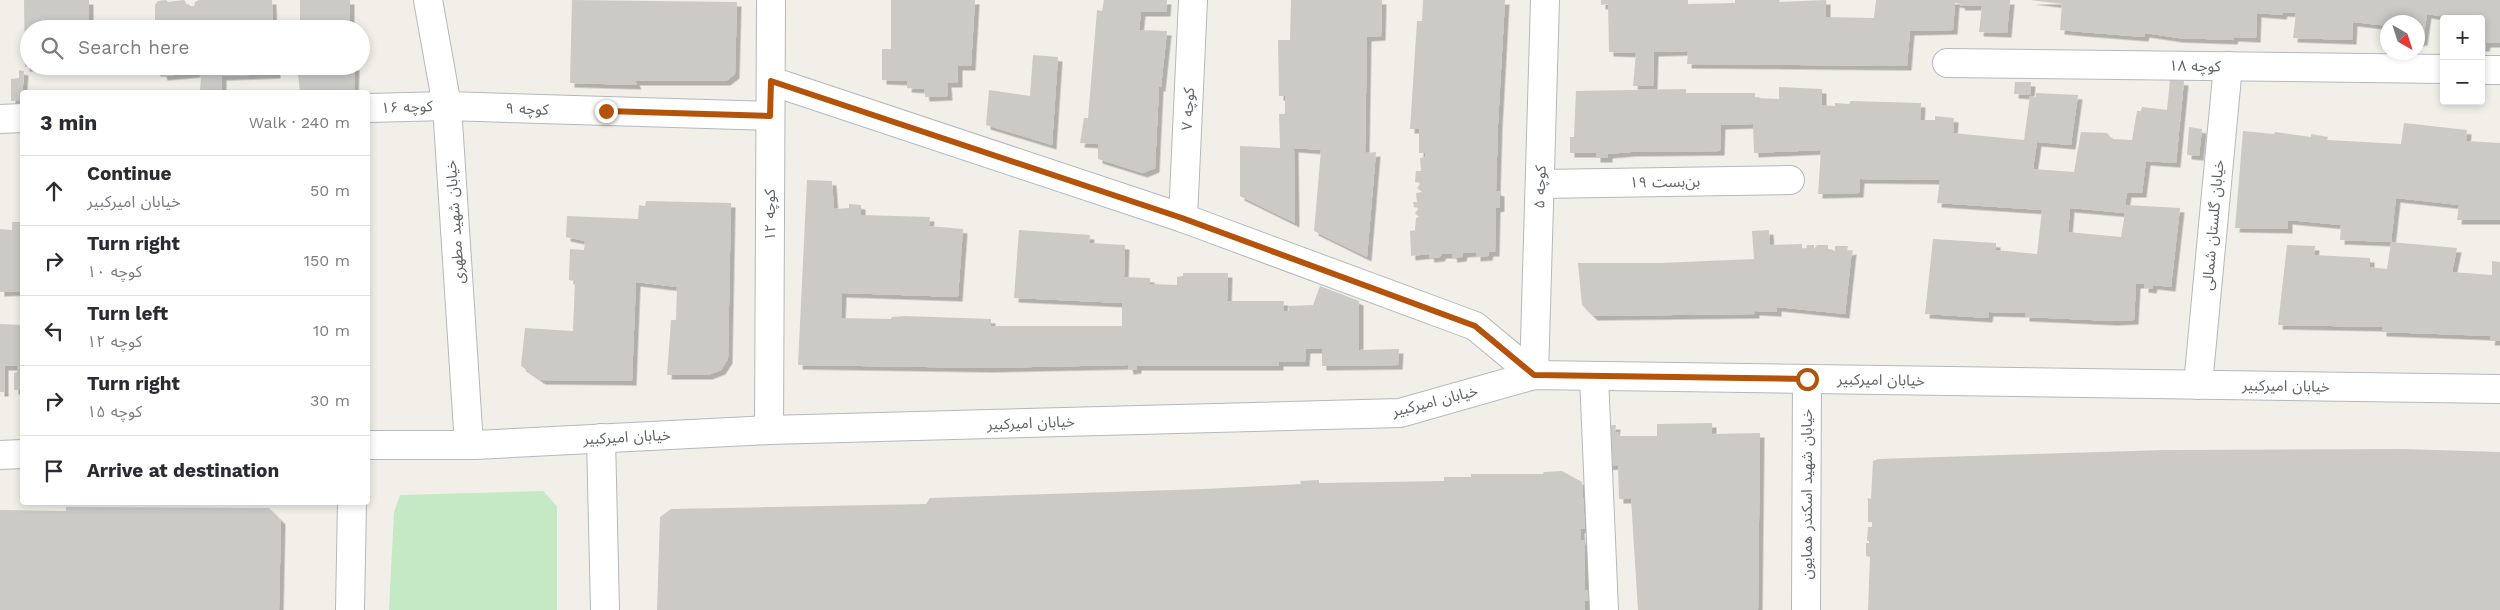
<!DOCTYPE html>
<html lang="en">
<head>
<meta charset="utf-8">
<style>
  :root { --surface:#fff; --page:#f2f2f3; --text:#2b2b33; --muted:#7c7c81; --line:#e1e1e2 }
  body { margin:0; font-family:"Work Sans","Noto Sans Arabic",sans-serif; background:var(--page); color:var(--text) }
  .controls { position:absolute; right:15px; top:15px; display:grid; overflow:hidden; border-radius:5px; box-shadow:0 2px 8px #0003 }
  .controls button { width:45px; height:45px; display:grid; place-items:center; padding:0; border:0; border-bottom:1px solid var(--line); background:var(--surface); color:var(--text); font:25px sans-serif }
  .compass { position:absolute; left:2380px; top:15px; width:45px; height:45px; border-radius:50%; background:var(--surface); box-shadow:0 2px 8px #0003; rotate:141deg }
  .stop { position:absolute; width:15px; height:15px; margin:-11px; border:4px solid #b45309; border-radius:50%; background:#fff }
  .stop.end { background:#b45309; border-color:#fff; box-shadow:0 1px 5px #0008 }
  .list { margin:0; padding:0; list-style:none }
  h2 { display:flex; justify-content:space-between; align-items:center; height:65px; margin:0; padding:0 20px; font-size:21px }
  h2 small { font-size:16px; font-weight:400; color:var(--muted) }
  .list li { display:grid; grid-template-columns:32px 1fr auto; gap:15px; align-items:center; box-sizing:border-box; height:70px; padding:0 20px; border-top:1px solid var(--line) }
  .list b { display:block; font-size:19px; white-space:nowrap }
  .list p { margin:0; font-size:16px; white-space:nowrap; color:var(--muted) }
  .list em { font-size:16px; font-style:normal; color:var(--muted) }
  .icon { flex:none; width:28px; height:28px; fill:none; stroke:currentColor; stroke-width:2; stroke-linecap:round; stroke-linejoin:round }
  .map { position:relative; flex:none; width:2500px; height:610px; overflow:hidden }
  .search { position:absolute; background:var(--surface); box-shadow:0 2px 8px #0003; left:20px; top:20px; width:350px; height:55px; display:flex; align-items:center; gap:12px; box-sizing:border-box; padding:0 18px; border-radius:28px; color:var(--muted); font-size:19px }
  .panel { position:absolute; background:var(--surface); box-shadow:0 2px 8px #0003; left:20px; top:90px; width:350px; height:415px; border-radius:5px }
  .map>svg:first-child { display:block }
</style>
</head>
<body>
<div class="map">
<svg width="2500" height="610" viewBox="0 0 2500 610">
  <defs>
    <filter id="shadow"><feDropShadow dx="4.5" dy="4.5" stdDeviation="0" flood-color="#0004"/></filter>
  </defs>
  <rect width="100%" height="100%" fill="#f1efe8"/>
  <polygon fill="#c5e8c5" points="543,491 557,506 557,610 389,610 394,512 400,495"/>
  <g fill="#cccac5" fill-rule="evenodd" filter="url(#shadow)">
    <polygon points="24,0 89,0 89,29 29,29 29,67 25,67"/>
    <polygon points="166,0 168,2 184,0 188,6 194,6 195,2 199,0 272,0 273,29 155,29 155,5 158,1"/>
    <rect x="300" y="0" width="50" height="29"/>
    <polygon points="572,0 737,2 735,74 726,81 635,81 637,85 570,83"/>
    <polygon points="891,0 975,0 971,66 958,66 958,83 947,83 948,96 925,97 924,89 907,88 908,81 882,80 882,49 891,49"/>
    <polygon points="1104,0 1167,0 1166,12 1141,12 1139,30 1167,31 1161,87 1159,87 1155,168 1143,173 1098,159 1098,144 1080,143 1084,118 1088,118 1097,10 1102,11"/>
    <polygon points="1291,0 1382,0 1381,36 1367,37 1365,153 1376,152 1367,257 1314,231 1321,150 1294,148 1295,223 1240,196 1240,146 1280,148 1279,114 1285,114 1285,96 1279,96 1278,40 1290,40"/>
    <polygon points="1423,0 1505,0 1498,124 1496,191 1500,192 1500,207 1496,208 1495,252 1489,252 1488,256 1476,257 1476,252 1463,253 1462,257 1453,258 1452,254 1442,254 1440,257 1430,258 1429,254 1411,256 1410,231 1415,230 1416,218 1419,217 1415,213 1419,208 1414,207 1413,202 1417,202 1416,193 1422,192 1417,188 1421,183 1415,182 1416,171 1421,171 1420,158 1425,157 1425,153 1419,153 1419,129 1410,129 1417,21 1422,21"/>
    <polygon points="1601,0 1688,0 1688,4 1735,3 1735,0 1780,0 1779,2 1826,0 1826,17 1874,18 1876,0 2010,0 2007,33 1979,32 1982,6 1960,6 1961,4 1955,3 1953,30 1910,31 1907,66 1687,64 1688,51 1654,52 1653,86 1633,86 1636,53 1609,52 1608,4 1601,5"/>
    <polygon points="2030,0 2500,0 2500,43 2486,43 2485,47 2481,47 2481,19 2446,19 2446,17 2427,14 2423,41 2418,42 2418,22 2388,22 2388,26 2353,22 2352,40 2293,38 2296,13 2283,12 2282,15 2257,13 2256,38 2234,37 2233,40 2178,38 2145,33 2144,37 2081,32 2060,30 2062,4"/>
    <polygon points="1033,55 1058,57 1052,145 986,125 989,90 1030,96"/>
    <polygon points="156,66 276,66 276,74 222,76 222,92 200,92 201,76 197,73 163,76 162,72 156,72"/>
    <polygon points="297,66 355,66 354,92 300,92"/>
    <polygon points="19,70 24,71 22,101 11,101 11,79 19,78"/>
    <path d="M2170 80 2184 81 2176 163 2146 161 2142 193H2127L2125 205 2180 208 2171 287 2153 285 2152 289 2144 288V284H2136L2134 320 2113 321 2025 317V313L1989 312 1988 318 1925 314 1933 239 1996 243V250L2037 254 2042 210 1937 203 1940 180 1860 179 1859 193 1818 194 1821 150 1754 153 1753 124 1721 125 1720 151 1631 152 1608 154V158H1596V153H1570V137H1574L1576 91 1686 89V93H1755V98L1779 99V87L1822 89V105L1835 106V103L1849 104 1851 101 1921 103 1920 120H1935V116L1954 118 1953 133 2024 140 2030 96 2036 97V93L2078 95 2071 145 2037 142 2033 169 2074 172 2081 132 2107 133 2112 139 2132 140 2137 111H2141L2142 107 2167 110ZM2070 208 2125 213 2121 237 2068 232Z"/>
    <polygon points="2015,82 2031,82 2030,95 2014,94"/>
    <polygon points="2404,123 2467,130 2466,141 2500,143 2500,220 2457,220 2459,205 2396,198 2391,242 2340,240 2341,225 2288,220 2288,229 2235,228 2243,131 2274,134 2275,132 2311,137 2311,134 2328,137 2327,140 2401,144"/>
    <polygon points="2189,127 2202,129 2199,156 2187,155"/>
    <polygon points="807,180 832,181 834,209 849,208 849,204 861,205 861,215 930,217 929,226 963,229 958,297 842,293 841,318 891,319 892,317 904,316 991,319 991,326 1122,326 1122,303 1014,298 1019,230 1090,235 1089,243 1125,245 1124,277 1150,278 1150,284 1177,285 1177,277 1183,276 1183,273 1228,273 1227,301 1284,301 1283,311 1289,311 1289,306 1313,305 1320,286 1359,301 1359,350 1399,349 1398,365 1322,366 1322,349 1306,349 1305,362 1279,362 1279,366 1137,366 1137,369 1129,370 1128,365 989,368 798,365"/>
    <polygon points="646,201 731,203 728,359 721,370 708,375 667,375 671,320 676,320 677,287 636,282 632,381 541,380 521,366 525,328 573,331 575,281 569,280 570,249 584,250 585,241 566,237 567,216 638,219 639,205 645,206"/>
    <polygon points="12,222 22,222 22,291 0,292 0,229 12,230"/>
    <polygon points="1769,230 1770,245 1802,244 1802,249 1806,249 1807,245 1814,245 1814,249 1817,245 1828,245 1828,249 1835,251 1835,246 1848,246 1847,251 1852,250 1845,314 1777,307 1777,312 1755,311 1755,314 1593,316 1582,305 1578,263 1660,263 1754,259 1752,231"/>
    <polygon points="2391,242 2457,248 2452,272 2492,275 2492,261 2500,262 2500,341 2490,341 2491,336 2382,332 2382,327 2278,325 2287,245 2315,246 2314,255 2370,258 2370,267 2387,269"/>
    <polygon points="0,324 22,325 22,390 14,390 14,373 17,372 17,366 4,366 4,392 0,392"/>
    <polygon points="1712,423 1712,434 1760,433 1758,610 1638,610 1631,499 1619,499 1618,465 1600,466 1600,425 1616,425 1615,432 1619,433 1619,436 1657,436 1657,424"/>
    <polygon points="2404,449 2500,452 2500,610 1868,610 1870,557 1866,556 1866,543 1869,543 1869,541 1867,541 1868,527 1872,527 1872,522 1868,522 1868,498 1871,499 1873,461 1878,459 2165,450"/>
    <polygon points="1562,471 1582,482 1585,528 1580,529 1581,540 1584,540 1585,590 1588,590 1589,600 1585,601 1585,610 657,610 660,517 671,509 926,504 930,498 1203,489 1301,484 1300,481 1319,480 1319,483 1444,481 1444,477 1471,477 1471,474 1543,474 1544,472"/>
    <polygon points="66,507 269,508 281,520 279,610 0,610 0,510 66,511"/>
  </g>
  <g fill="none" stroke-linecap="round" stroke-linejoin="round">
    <defs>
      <g id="minor">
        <polyline points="428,0 447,106 469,445"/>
        <polyline points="1947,63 2444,69"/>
        <polyline points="2481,70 2500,70"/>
        <polyline points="771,81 1183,218 1475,326 1534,375"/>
        <polyline points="368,108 447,106 770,116"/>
        <polyline points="0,119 22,118"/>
        <polyline points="1540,184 1790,180"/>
        <polyline points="1183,218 1193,0"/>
        <polyline points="1534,375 1545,0"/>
        <polyline points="1594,377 1604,610"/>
        <polyline points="2198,385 2228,66"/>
        <polyline points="769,430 771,0"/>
        <polyline points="601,438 605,610"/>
        <polyline points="368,445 475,445 769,430 1400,413 1534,375 2500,389"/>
        <polyline points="0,455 22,454"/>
        <polyline points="350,610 352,502"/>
        <polyline points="1806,610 1807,379"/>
      </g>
    </defs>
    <use href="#minor" stroke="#b5b8bc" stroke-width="30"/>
    <use href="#minor" stroke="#fff" stroke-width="28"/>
  </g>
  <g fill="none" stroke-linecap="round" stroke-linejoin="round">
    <polyline stroke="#b45309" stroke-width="6" points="606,111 770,116 771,81 1182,218 1475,326 1534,375 1807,379"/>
  </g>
  <g text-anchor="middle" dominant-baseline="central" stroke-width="4.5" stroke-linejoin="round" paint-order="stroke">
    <g font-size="15" fill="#5f6368" stroke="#fff">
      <text transform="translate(2195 66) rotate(1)">کوچه ۱۸</text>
      <text transform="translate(407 107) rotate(-2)">کوچه ۱۶</text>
      <text transform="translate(527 109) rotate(2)">کوچه ۹</text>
      <text transform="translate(1188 109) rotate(-87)">کوچه ۷</text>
      <text transform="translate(1665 182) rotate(-1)">بن‌بست ۱۹</text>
      <text transform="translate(1540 187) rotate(-88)">کوچه ۵</text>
      <text transform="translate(770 215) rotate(-90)">کوچه ۱۲</text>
      <text transform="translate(455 222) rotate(-94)">خیابان شهید مطهری</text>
      <text transform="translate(2213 225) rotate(-85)">خیابان گلستان شمالی</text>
      <text transform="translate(1881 380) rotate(1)">خیابان امیرکبیر</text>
      <text transform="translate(2286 386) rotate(1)">خیابان امیرکبیر</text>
      <text transform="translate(1435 401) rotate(-14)">خیابان امیرکبیر</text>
      <text transform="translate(1031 423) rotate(-2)">خیابان امیرکبیر</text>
      <text transform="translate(627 437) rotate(-3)">خیابان امیرکبیر</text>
      <text transform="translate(1807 494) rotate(-90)">خیابان شهید اسکندر همایون</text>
    </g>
  </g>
</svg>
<div class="controls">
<button>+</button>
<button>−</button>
</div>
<svg class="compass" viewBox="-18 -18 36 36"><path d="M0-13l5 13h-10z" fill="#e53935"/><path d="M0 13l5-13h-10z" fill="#7c7c81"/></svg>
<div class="stop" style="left:1807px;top:379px"></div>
<div class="stop end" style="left:606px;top:111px"></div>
<div class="search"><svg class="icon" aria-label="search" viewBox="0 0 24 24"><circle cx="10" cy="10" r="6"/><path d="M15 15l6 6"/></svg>Search here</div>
<section class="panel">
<h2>3 min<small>Walk · 240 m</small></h2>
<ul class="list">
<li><svg class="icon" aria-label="ahead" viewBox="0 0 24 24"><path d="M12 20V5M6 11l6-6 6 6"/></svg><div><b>Continue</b><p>خیابان امیرکبیر</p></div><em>50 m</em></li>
<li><svg class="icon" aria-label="right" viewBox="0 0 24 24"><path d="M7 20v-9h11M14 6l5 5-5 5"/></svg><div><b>Turn right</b><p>کوچه ۱۰</p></div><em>150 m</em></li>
<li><svg class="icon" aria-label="left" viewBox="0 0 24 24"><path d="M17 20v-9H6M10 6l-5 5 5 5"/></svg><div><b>Turn left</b><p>کوچه ۱۲</p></div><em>10 m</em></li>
<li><svg class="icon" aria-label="right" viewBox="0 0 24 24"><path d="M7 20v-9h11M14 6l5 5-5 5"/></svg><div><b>Turn right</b><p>کوچه ۱۵</p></div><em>30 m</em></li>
<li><svg class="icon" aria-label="arrive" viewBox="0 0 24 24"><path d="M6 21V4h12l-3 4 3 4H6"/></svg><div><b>Arrive at destination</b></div></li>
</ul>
</section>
</div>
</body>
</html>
